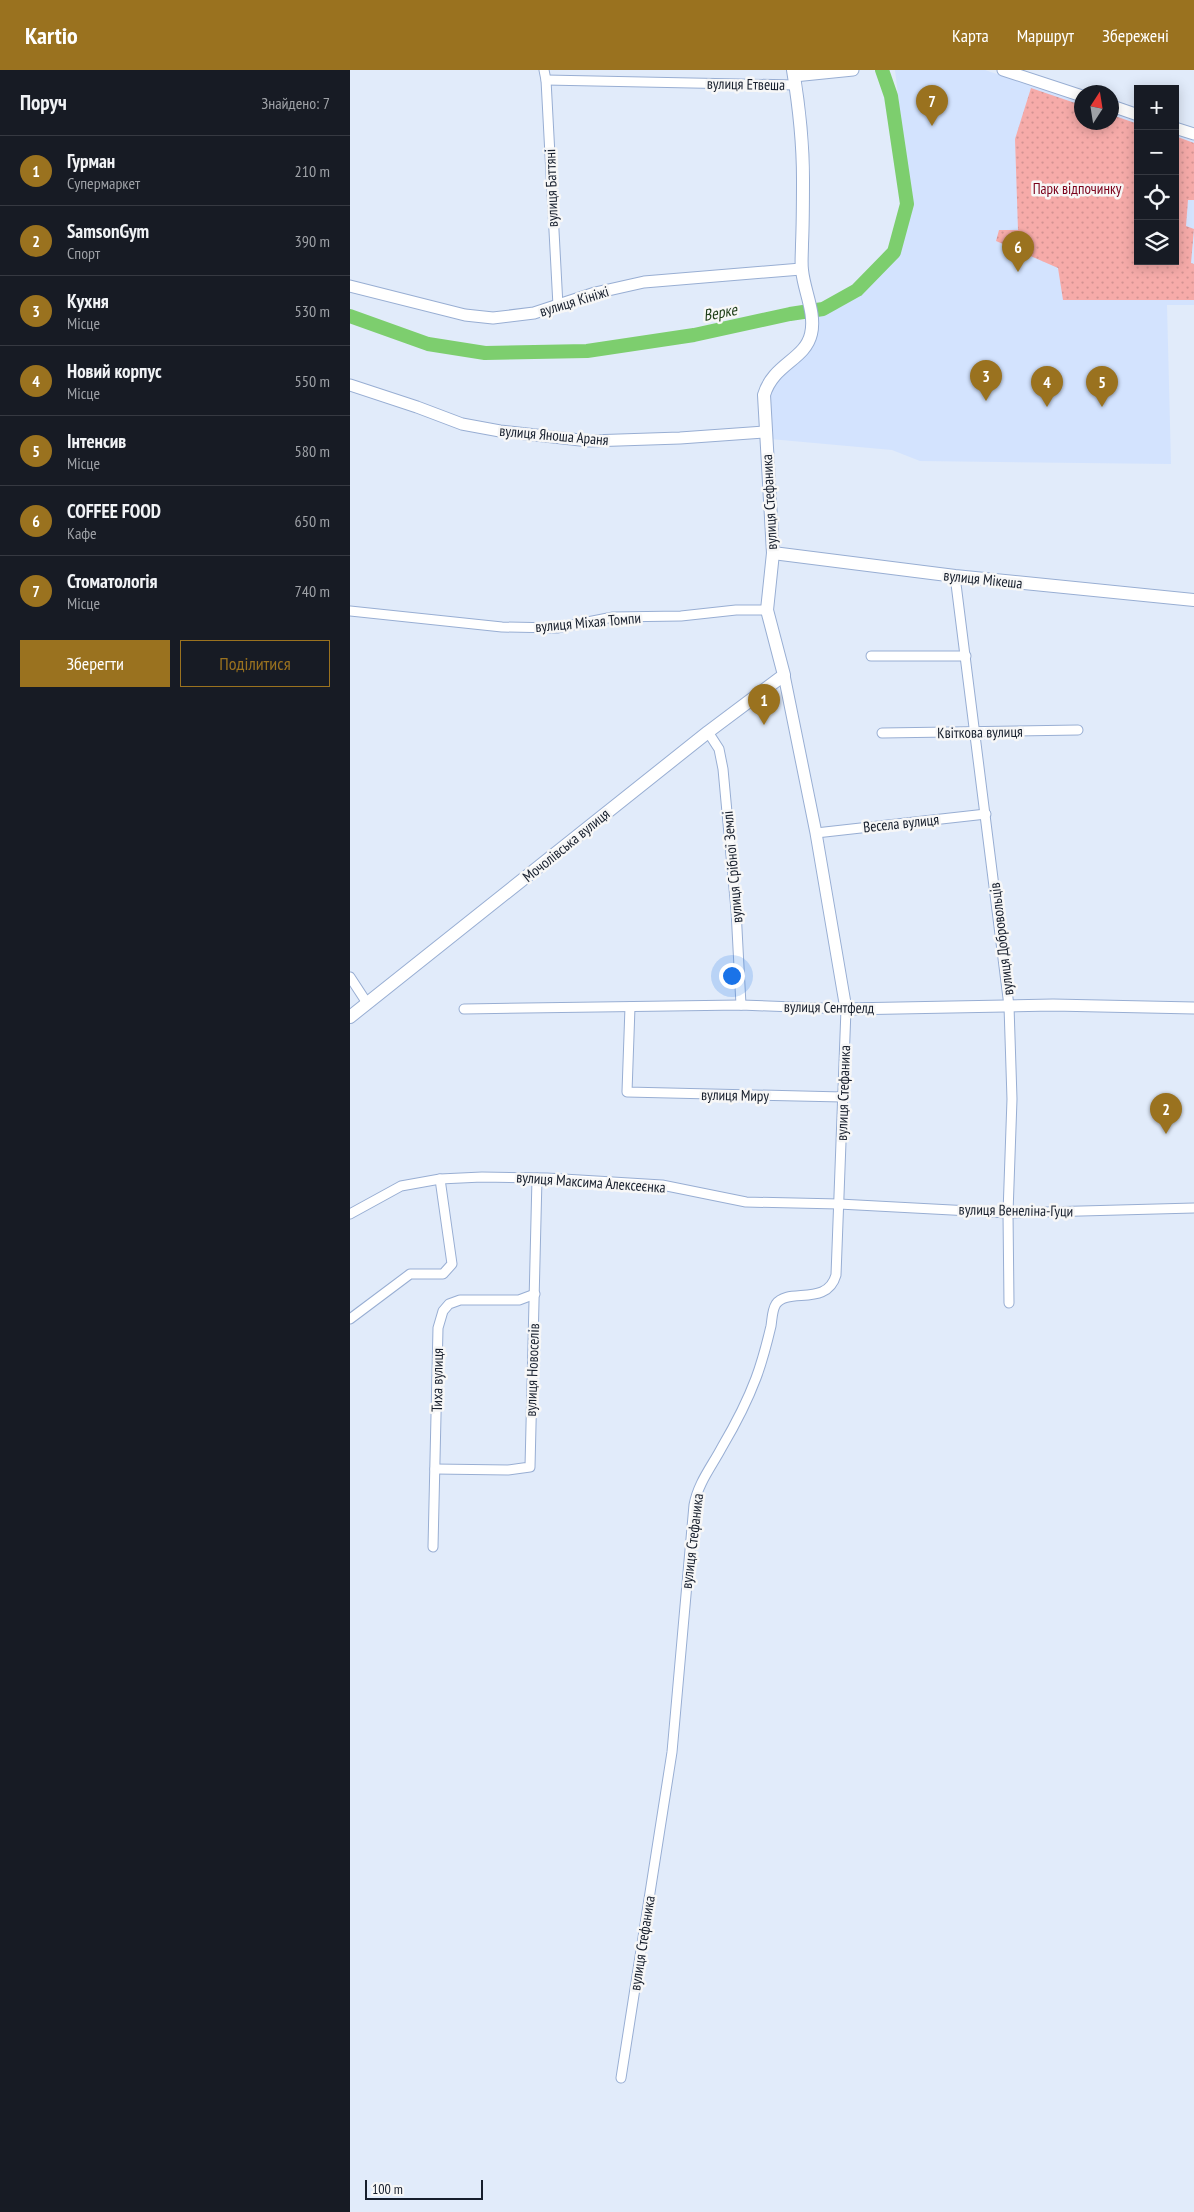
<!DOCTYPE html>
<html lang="uk">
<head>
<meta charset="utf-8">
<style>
  :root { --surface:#171b24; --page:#20242c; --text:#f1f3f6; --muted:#9ea1a6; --line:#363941; --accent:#9a721f }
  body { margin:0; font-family:"PT Sans Narrow",sans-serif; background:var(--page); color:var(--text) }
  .controls { position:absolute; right:15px; top:15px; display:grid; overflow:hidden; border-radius:0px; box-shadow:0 2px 12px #0003 }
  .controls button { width:45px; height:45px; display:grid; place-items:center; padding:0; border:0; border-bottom:1px solid var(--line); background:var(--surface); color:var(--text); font:25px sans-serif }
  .compass { position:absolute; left:724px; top:15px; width:45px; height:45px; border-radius:50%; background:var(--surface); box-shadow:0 2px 12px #0003; rotate:12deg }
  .scale { position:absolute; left:15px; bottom:12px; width:118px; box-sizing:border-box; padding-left:5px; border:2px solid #161e2c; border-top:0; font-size:14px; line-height:18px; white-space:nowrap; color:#161e2c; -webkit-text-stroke:4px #f7f7f7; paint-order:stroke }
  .you { position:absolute; left:381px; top:905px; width:18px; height:18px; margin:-12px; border:4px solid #fff; border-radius:50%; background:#1a73e8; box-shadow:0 0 0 8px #1a73e833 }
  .badge { display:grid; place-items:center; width:32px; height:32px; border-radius:50%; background:var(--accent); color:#fff; font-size:16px; font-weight:700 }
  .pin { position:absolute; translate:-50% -41px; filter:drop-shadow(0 1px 2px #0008) }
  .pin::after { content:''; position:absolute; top:26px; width:18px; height:15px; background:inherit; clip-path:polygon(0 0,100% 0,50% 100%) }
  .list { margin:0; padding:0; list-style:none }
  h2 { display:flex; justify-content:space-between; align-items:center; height:65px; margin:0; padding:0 20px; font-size:21px }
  h2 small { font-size:16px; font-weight:400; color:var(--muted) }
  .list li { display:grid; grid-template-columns:32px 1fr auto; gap:15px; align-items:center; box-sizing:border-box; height:70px; padding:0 20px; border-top:1px solid var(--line) }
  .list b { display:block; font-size:19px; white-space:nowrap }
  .list p { margin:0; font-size:16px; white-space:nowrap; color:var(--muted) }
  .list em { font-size:16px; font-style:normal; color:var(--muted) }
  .actions { display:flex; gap:10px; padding:15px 20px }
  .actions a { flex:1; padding:11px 0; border:1px solid var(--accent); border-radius:0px; text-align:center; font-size:18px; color:var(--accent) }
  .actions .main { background:var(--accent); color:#fff }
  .icon { flex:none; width:28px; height:28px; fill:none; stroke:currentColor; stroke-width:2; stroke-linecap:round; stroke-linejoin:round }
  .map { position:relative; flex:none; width:844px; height:2142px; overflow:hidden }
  header { display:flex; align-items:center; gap:30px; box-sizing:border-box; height:70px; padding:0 25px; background:var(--accent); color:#fff }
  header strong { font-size:24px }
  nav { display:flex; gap:28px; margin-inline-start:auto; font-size:18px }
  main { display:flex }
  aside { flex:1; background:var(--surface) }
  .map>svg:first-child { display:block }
</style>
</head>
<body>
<header>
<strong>Kartio</strong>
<nav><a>Карта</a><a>Маршрут</a><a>Збережені</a></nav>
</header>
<main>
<aside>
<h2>Поруч<small>Знайдено: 7</small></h2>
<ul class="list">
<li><span class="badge">1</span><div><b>Гурман</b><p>Супермаркет</p></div><em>210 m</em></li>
<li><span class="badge">2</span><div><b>SamsonGym</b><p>Спорт</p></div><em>390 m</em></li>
<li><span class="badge">3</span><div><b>Кухня</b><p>Місце</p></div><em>530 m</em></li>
<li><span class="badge">4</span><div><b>Новий корпус</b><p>Місце</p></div><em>550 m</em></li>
<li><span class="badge">5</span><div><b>Інтенсив</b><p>Місце</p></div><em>580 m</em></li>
<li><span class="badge">6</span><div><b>COFFEE FOOD</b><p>Кафе</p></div><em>650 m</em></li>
<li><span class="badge">7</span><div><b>Стоматологія</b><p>Місце</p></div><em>740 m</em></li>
</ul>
<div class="actions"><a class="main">Зберегти</a><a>Поділитися</a></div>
</aside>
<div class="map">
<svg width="844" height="2142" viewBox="0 0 844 2142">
  <defs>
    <pattern id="park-dots" width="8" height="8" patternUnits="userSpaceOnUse" patternTransform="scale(1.25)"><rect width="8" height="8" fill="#f6aba9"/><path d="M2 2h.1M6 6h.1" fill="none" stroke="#d29392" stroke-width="1.8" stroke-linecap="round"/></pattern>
  </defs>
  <rect width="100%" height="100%" fill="#e1ebfa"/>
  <polygon fill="#d3e3fe" points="545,0 635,0 731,33 732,52 762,52 762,43 788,52 788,191 825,191 825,65 844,71 844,235 817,235 821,394 570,391 542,380 420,369 419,326 422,314 461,277 467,264 467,246 476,244 511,224 548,186 561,137"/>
  <polygon fill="url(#park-dots)" points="681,18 731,35 732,52 762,52 762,45 788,54 788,191 825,191 825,66 844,73 844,130 838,130 836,156 844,159 841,193 844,194 844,230 713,230 708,198 646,171 649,160 668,160 665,69"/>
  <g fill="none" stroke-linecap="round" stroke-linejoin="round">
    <polyline stroke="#7dce6e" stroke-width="14" points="0,246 78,274 135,283 237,281 344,265 440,244 473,239 507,220 544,182 557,134 541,26 532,0"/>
    <defs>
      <g id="minor">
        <polyline points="194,0 196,10 208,236"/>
        <polyline points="196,10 445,15"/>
        <polyline points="605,506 659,936 662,1029 658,1143 659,1233"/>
        <polyline points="0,541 152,557 207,558 263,547 331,546 386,540 417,540"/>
        <polyline points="521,586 616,586"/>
        <polyline points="358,662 369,679 373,699 386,840 391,935"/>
        <polyline points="532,663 728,660"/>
        <polyline points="466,763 636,744"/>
        <polyline points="0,907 17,933"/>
        <polyline points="280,937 277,1022 493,1027"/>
        <path d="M114 939 391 935 496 939 486 1205C477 1237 438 1217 426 1234 422 1240 422 1250 421 1256 417 1273 412 1292 406 1308 397 1332 385 1355 372 1377 362 1396 348 1413 344 1435L322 1682 271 2008"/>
        <polyline points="0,1144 51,1116 90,1109 132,1107 197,1108 312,1115 396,1132 489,1134 658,1143 844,1138"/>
        <polyline points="0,1249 60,1204 93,1204 102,1194 90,1109"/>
        <polyline points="85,1399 158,1400 180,1397 187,1108"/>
        <polyline points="83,1477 88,1258 93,1241 99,1234 110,1230 169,1230 185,1224"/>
      </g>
      <g id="tertiary">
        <polyline points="653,0 732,26"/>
        <polyline points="444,6 503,0"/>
        <polyline points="762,36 788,45"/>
        <polyline points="825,58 844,64"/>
        <polyline points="0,216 115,245 143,248 184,243 245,223 294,212 451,199"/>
        <polyline points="0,315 67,337 112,354 150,361 239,371 330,368 415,362"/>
        <polyline points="434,605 466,763 496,939 703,935 844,938"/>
      </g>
      <g id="secondary">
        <polyline points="423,483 605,506 844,530"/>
        <path d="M0 947 358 662 434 605 417 540 423 483 414 325C423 294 455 290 461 264 466 243 454 221 452 200 451 192 452 183 452 174 453 152 453 131 453 109 453 73 449 36 443 0"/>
      </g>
    </defs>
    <use href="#minor" stroke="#98aed3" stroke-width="11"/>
    <use href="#tertiary" stroke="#98aed3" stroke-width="13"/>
    <use href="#secondary" stroke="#98aed3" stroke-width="14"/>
    <use href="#minor" stroke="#fff" stroke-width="9"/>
    <use href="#tertiary" stroke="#fff" stroke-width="11"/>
    <use href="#secondary" stroke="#fff" stroke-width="12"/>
  </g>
  <g text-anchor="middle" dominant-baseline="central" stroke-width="5" stroke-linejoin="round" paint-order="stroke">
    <g font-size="15" fill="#161e2c" stroke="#f7f7f7">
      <text transform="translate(396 14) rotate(1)">вулиця Етвеша</text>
      <text transform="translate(201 118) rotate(-92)">вулиця Баттяні</text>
      <text transform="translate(224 231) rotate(-17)">вулиця Кініжі</text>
      <text transform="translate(204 365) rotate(5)">вулиця Яноша Араня</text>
      <text transform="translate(419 432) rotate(-93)">вулиця Стефаника</text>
      <text transform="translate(633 509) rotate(6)">вулиця Мікеша</text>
      <text transform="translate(238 552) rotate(-5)">вулиця Міхая Томпи</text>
      <text transform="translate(630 662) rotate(-1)">Квіткова вулиця</text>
      <text transform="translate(551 753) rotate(-6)">Весела вулиця</text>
      <text transform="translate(216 775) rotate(-39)">Мочолівська вулиця</text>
      <text transform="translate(382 797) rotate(-95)">вулиця Срібної Землі</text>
      <text transform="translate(651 869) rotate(-97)">вулиця Добровольців</text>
      <text transform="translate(479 937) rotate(1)">вулиця Сентфелд</text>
      <text transform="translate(493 1023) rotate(-88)">вулиця Стефаника</text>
      <text transform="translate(385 1025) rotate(1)">вулиця Миру</text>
      <text transform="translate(241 1112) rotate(4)">вулиця Максима Алексеєнка</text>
      <text transform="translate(666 1140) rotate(1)">вулиця Венеліна-Гуци</text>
      <text transform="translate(182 1300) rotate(-88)">вулиця Новоселів</text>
      <text transform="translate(87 1310) rotate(-89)">Тиха вулиця</text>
      <text transform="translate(342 1471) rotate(-83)">вулиця Стефаника</text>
      <text transform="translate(292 1873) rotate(-81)">вулиця Стефаника</text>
    </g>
    <g font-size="15" fill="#7a011a" stroke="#f7f7f7">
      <text x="727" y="118">Парк відпочинку</text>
    </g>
    <g font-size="16" font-style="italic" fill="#1b3b15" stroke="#f7f7f7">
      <text transform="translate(370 242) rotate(-11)">Верке</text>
    </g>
  </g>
</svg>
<div class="controls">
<button>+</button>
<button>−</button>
<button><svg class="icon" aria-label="locate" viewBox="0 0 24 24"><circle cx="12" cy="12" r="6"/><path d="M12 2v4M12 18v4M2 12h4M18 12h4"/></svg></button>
<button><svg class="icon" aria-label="layers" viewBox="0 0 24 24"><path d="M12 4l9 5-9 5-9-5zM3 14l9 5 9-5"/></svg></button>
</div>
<svg class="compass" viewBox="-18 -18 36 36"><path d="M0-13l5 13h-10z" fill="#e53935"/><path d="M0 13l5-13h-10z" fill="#9ea1a6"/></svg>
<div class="scale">100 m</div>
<div class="you"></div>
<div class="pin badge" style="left:414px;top:655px">1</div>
<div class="pin badge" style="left:816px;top:1064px">2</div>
<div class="pin badge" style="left:636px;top:331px">3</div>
<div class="pin badge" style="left:697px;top:337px">4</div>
<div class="pin badge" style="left:752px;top:337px">5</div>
<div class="pin badge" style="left:668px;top:202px">6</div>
<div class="pin badge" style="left:582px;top:56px">7</div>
</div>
</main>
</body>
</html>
